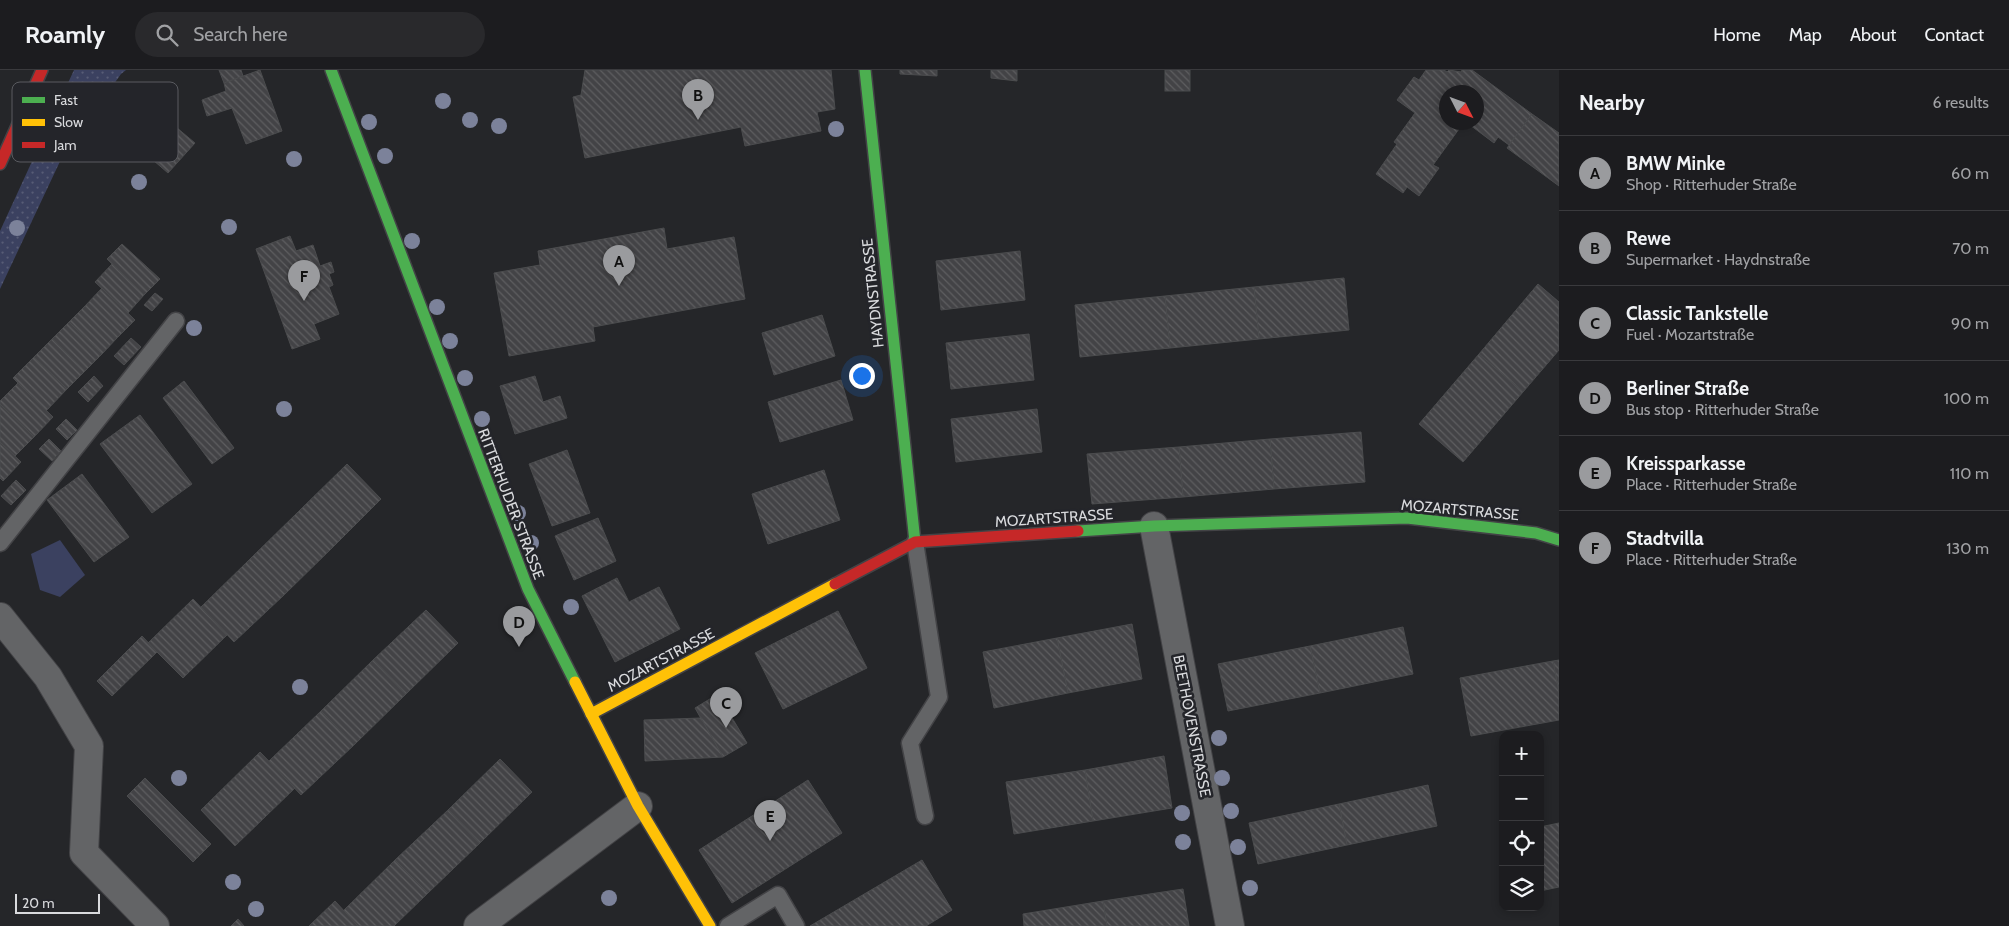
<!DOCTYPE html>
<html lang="en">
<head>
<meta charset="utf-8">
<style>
  :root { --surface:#1c1c1f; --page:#29292c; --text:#f1f3f6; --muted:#a0a1a4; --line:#3a3a3d; --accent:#9a9b9e }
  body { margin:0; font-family:Cabin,sans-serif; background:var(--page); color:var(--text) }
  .controls { position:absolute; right:15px; bottom:15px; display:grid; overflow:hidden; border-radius:10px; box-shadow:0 2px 8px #0003 }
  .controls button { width:45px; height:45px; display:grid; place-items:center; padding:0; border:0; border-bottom:1px solid var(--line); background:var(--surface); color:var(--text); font:25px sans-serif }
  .compass { position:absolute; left:1439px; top:15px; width:45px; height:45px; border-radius:50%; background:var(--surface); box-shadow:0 2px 8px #0003; rotate:132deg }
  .scale { position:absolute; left:15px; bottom:12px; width:85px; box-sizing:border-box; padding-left:5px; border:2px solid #d9dadd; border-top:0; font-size:14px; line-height:18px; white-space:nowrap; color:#d9dadd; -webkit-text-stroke:4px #24252a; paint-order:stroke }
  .you { position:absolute; left:861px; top:305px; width:18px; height:18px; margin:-12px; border:4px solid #fff; border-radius:50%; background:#1a73e8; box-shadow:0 0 0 8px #1a73e833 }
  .badge { display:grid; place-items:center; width:32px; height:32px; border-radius:50%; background:var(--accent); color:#111; font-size:16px; font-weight:700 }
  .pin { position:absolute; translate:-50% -41px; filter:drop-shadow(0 1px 2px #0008) }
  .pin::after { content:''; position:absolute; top:26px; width:18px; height:15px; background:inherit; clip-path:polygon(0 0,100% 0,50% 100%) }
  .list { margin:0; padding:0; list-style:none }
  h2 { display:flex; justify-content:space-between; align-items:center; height:65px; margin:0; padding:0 20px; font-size:21px }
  h2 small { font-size:16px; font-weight:400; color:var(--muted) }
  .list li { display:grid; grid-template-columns:32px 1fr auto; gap:15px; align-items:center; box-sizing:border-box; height:75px; padding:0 20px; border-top:1px solid var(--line) }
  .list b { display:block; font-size:19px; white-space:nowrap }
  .list p { margin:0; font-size:16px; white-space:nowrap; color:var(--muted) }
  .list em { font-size:16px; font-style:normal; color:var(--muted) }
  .icon { flex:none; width:28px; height:28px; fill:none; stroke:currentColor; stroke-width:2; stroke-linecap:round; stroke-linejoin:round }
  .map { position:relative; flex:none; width:1559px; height:856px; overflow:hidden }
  header { display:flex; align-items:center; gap:30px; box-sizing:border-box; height:70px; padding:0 25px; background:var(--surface); border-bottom:1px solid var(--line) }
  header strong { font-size:24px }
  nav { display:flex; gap:28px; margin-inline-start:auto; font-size:18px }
  .search { width:350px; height:45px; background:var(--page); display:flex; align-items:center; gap:12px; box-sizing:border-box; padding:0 18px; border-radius:28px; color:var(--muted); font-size:19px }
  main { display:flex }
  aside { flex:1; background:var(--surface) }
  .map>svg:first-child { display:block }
</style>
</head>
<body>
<header>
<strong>Roamly</strong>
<div class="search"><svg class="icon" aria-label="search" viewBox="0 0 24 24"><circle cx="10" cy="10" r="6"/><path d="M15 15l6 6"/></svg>Search here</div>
<nav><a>Home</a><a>Map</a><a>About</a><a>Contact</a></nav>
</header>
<main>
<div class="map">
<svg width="1559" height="856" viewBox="0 0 1559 856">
  <defs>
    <pattern id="grass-dots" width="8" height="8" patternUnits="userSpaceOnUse" patternTransform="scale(1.25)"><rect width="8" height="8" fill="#3b4160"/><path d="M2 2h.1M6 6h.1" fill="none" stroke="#575c76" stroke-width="1.8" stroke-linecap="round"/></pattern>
    <pattern id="building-back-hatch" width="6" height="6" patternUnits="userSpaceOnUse" patternTransform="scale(1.25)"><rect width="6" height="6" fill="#434346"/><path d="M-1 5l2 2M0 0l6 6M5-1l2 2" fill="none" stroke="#5e5e60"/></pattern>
  </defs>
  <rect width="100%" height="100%" fill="#252629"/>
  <polygon fill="url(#grass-dots)" points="74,0 126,0 121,4 63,85 0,219 0,161"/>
  <polygon fill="#3b4160" points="60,470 85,505 60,527 40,520 31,484"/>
  <g fill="url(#building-back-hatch)" stroke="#4b4c4e">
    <polygon points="219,0 241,0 243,6 224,13"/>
    <polygon points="260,0 282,61 246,74 232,38 207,46 202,30 226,21 224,13"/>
    <polygon points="585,0 831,0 835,39 817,42 821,61 745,76 741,57 585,88 573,27 581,25"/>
    <polygon points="900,0 937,0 937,6 900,4"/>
    <polygon points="991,0 1017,0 1017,11 991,8"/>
    <rect x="1165" y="0" width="25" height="21"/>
    <polygon points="1426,0 1444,0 1447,2 1449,0 1461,2 1462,0 1472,0 1532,44 1509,75 1498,67 1494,73 1466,52 1476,52 1476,22 1446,22 1446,52 1464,52 1433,95 1439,98 1419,126 1407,117 1403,123 1376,104 1397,74 1394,72 1415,43 1397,30 1414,7 1419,10"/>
    <polygon points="1532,44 1559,63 1559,116 1507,78"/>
    <polygon points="164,47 195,73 168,103 138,77"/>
    <polygon points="664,158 667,179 734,167 745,229 593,257 595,271 509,286 494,203 540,195 538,181"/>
    <polygon points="290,166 296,181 313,175 320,196 331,192 334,202 329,204 333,215 329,217 339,244 314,254 320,269 292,279 256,179"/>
    <polygon points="122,174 160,209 144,225 107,189"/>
    <polygon points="1020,181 1025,230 941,240 936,191"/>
    <polygon points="112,194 144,225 128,243 95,212"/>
    <polygon points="1344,208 1349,260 1259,269 1254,217"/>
    <polygon points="1538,214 1559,232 1559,280 1523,322 1479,284"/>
    <polygon points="1254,217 1259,269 1170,278 1165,226"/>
    <polygon points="102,218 135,250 117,268 85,236"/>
    <polygon points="155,223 163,229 152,241 144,235"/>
    <polygon points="1165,226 1170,278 1080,287 1075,235"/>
    <polygon points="85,236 117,268 102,284 69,252"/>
    <polygon points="822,245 835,286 774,305 762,263"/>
    <polygon points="69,252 102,284 85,301 52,269"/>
    <polygon points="1029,264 1034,310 951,319 946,273"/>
    <polygon points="131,268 141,277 124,295 114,286"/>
    <polygon points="52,269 85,301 67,319 34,287"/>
    <polygon points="1479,284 1523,322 1463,392 1419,354"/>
    <polygon points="34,287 67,319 46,341 13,308"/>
    <polygon points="94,306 103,316 88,332 78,322"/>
    <polygon points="535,306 543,332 560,326 567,348 515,364 500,316"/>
    <polygon points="841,310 853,350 780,372 768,332"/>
    <polygon points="184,311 234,378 212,394 163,328"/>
    <polygon points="18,313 53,347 34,367 0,334 0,331"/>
    <polygon points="0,334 34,367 15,386 0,372"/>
    <polygon points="1037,339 1042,382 956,392 951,349"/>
    <polygon points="140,345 192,414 152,443 100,374"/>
    <polygon points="66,349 77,360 67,370 56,359"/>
    <polygon points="1361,362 1365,412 1274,419 1270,369"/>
    <polygon points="49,369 61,381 52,391 39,379"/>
    <polygon points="1270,369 1274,419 1183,427 1179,377"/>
    <polygon points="0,372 21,392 3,411 0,408"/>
    <polygon points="1179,377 1183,427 1092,434 1087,384"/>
    <polygon points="567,380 590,443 552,456 529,394"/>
    <polygon points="347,394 381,429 333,477 298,442"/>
    <polygon points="824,400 840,450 768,474 752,424"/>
    <polygon points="82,404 129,467 94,492 47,430"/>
    <polygon points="16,410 26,420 11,435 1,426"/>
    <polygon points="298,442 333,477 284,525 249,490"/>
    <polygon points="598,448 616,491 574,510 555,466"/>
    <polygon points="249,490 284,525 234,572 201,537"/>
    <polygon points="617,508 629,532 659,517 680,559 615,592 582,526"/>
    <polygon points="193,529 227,565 183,608 148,573"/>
    <polygon points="426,540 458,573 406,624 373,590"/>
    <polygon points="838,541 867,598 783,639 755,583"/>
    <polygon points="1132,554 1142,609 1068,623 1057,568"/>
    <polygon points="1403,557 1413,604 1320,623 1310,576"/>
    <polygon points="142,566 157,582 112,626 97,611"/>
    <polygon points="1057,568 1068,623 994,638 983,582"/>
    <polygon points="1310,576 1320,623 1228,641 1218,594"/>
    <polygon points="373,590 406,624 354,675 321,641"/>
    <polygon points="1559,590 1559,623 1553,591"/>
    <polygon points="1553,591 1559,623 1559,650 1471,666 1460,608"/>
    <polygon points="718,624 747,673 723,687 695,638"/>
    <polygon points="321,641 354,675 301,725 269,691"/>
    <polygon points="701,648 723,687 645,691 644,650"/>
    <polygon points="260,682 295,718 235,776 201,740"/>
    <polygon points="1164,686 1172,738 1093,751 1085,700"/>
    <polygon points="500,689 532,722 480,773 448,740"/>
    <polygon points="1085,700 1093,751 1014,764 1006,712"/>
    <polygon points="145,708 211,774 193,792 127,726"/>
    <polygon points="808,710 842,763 732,833 699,780"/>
    <polygon points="1428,715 1437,756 1347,775 1339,734"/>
    <polygon points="1339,734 1347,775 1258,794 1249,753"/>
    <polygon points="448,740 480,773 428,823 395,790"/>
    <polygon points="1559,753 1559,817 1540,821 1540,757"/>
    <polygon points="395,790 428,823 394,856 358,856 343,841"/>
    <polygon points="922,790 952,840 926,856 810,856"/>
    <polygon points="1183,819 1189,856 1107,856 1103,831"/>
    <polygon points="335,831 358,856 309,856"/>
    <polygon points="1103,831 1107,856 1024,856 1023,844"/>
    <polygon points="238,849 244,856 231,856"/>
  </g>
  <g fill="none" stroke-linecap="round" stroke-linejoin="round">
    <defs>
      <g id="lane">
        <polyline points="915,472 939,627 910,673 925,746"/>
        <polyline points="0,473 176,251"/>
        <polyline points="728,856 778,825 796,856"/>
      </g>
      <g id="street">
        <polyline points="1154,456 1230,856"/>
        <polyline points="0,547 48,607 89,676 84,783 155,856"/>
        <polyline points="478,856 638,736"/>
      </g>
      <g id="fast">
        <polyline points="331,0 528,519 575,612"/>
        <polyline points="865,0 915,472"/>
        <polyline points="1078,461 1154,456 1407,448 1536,463 1559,470"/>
      </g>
      <g id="slow">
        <polyline points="575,612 638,736 710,856"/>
        <polyline points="591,644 835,514"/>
      </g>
      <g id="jam">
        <polyline points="0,94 42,0"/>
        <polyline points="835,514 915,472 1078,461"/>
      </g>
    </defs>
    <use href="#lane" stroke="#434346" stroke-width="19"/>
    <use href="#street" stroke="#434346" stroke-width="30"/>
    <use href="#fast" stroke="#434346" stroke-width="14"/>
    <use href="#slow" stroke="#434346" stroke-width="14"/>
    <use href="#jam" stroke="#434346" stroke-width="14"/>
    <use href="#lane" stroke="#636466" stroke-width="16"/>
    <use href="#street" stroke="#636466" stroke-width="28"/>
    <use href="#fast" stroke="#4caf50" stroke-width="11"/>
    <use href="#slow" stroke="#ffc107" stroke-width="11"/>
    <use href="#jam" stroke="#c62828" stroke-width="11"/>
  </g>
  <g fill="#7c829a">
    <circle cx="443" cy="31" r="8"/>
    <circle cx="470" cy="50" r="8"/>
    <circle cx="369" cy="52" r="8"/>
    <circle cx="499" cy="56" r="8"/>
    <circle cx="836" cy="59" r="8"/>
    <circle cx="385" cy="86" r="8"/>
    <circle cx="294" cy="89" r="8"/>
    <circle cx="139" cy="112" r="8"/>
    <circle cx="229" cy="157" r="8"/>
    <circle cx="17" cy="158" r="8"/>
    <circle cx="412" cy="171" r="8"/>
    <circle cx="437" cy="237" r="8"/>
    <circle cx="194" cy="258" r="8"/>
    <circle cx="450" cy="271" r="8"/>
    <circle cx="465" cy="308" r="8"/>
    <circle cx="284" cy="339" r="8"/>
    <circle cx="482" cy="349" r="8"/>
    <circle cx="518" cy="443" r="8"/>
    <circle cx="531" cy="473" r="8"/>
    <circle cx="571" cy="537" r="8"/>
    <circle cx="300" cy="617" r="8"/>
    <circle cx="1219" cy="668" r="8"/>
    <circle cx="179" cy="708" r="8"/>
    <circle cx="1222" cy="708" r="8"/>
    <circle cx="1231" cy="741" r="8"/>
    <circle cx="1182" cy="743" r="8"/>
    <circle cx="1183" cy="772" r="8"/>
    <circle cx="1238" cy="777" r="8"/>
    <circle cx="233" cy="812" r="8"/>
    <circle cx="1250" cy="818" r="8"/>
    <circle cx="609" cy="828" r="8"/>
    <circle cx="256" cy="839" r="8"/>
  </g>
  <g text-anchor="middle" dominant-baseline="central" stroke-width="5" stroke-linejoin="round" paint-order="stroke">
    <g font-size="15" fill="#d9dadd" stroke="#24252a">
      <text transform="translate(873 223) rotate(-96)">HAYDNSTRASSE</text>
      <text transform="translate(511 434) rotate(69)">RITTERHUDER STRASSE</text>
      <text transform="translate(1460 440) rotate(5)">MOZARTSTRASSE</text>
      <text transform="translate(1054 448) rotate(-4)">MOZARTSTRASSE</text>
      <text transform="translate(661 590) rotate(-28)">MOZARTSTRASSE</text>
      <text transform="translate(1192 656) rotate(79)">BEETHOVENSTRASSE</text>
    </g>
  </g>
  <rect x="12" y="12" width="166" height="80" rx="8" fill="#24252a" stroke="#5a5b60" stroke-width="1"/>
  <rect x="22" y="27" width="23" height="6" fill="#4caf50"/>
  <rect x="22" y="49" width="23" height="7" fill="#ffc107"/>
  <rect x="22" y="72" width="23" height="6" fill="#c62828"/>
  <g font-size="14" fill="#d9dadd">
    <text x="54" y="35">Fast</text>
    <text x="54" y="57">Slow</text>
    <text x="54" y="80">Jam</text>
  </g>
</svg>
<div class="controls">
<button>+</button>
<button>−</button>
<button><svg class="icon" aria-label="locate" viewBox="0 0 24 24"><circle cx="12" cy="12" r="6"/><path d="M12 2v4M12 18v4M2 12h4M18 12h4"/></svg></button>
<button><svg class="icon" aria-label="layers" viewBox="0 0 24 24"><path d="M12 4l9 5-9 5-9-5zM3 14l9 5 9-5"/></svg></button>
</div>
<svg class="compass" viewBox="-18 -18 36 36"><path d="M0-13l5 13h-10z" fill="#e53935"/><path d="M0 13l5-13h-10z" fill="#a0a1a4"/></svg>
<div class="scale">20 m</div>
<div class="you"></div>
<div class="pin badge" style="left:619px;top:216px">A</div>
<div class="pin badge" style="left:698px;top:50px">B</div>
<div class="pin badge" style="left:726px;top:658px">C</div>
<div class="pin badge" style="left:519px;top:577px">D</div>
<div class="pin badge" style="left:770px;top:771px">E</div>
<div class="pin badge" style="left:304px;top:231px">F</div>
</div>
<aside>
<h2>Nearby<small>6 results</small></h2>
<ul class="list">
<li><span class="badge">A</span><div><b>BMW Minke</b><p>Shop · Ritterhuder Straße</p></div><em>60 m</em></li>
<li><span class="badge">B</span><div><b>Rewe</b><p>Supermarket · Haydnstraße</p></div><em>70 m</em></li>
<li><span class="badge">C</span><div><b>Classic Tankstelle</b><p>Fuel · Mozartstraße</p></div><em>90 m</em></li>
<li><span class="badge">D</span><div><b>Berliner Straße</b><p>Bus stop · Ritterhuder Straße</p></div><em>100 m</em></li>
<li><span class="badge">E</span><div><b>Kreissparkasse</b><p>Place · Ritterhuder Straße</p></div><em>110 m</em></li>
<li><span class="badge">F</span><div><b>Stadtvilla</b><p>Place · Ritterhuder Straße</p></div><em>130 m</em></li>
</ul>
</aside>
</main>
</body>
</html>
